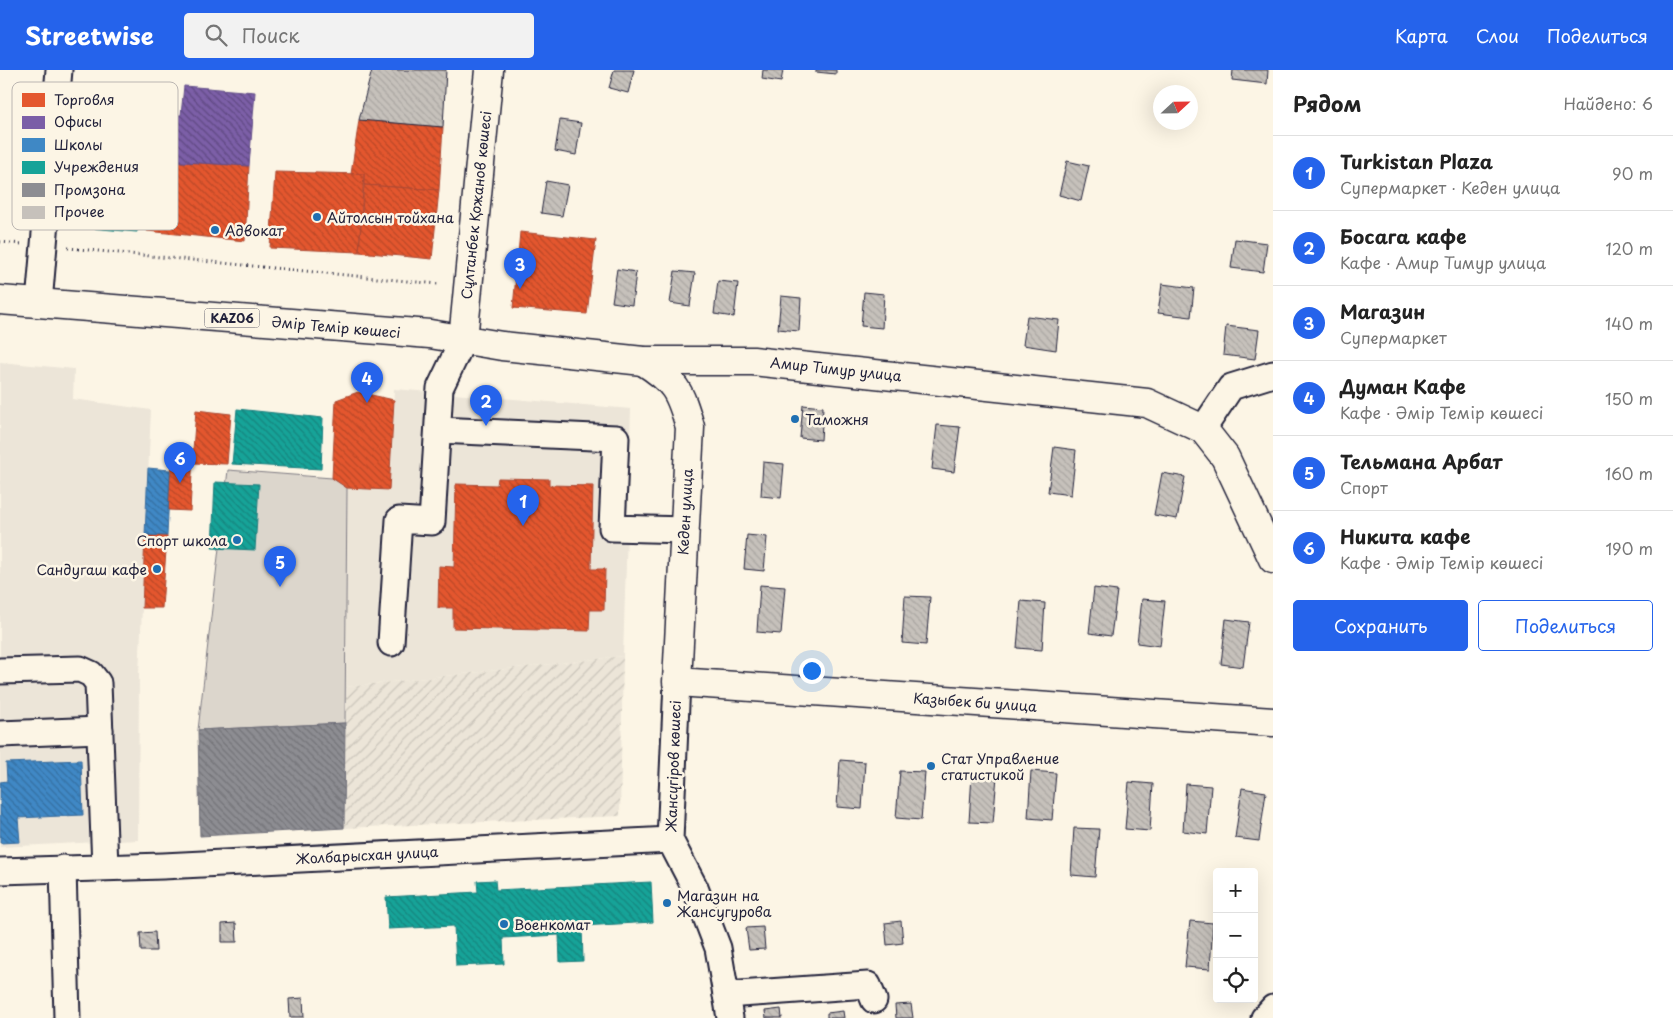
<!DOCTYPE html>
<html lang="ru">
<head>
<meta charset="utf-8">
<style>
  :root { --surface:#fff; --page:#f2f2f2; --text:#222; --muted:#767676; --line:#e0e0e0; --accent:#2563eb }
  body { margin:0; font-family:"Playpen Sans",sans-serif; background:var(--page); color:var(--text) }
  .controls { position:absolute; right:15px; bottom:15px; display:grid; overflow:hidden; border-radius:5px; box-shadow:0 5px 20px #0002 }
  .controls button { width:45px; height:45px; display:grid; place-items:center; padding:0; border:0; border-bottom:1px solid var(--line); background:var(--surface); color:var(--text); font:25px sans-serif }
  .compass { position:absolute; left:1153px; top:15px; width:45px; height:45px; border-radius:50%; background:var(--surface); box-shadow:0 5px 20px #0002; rotate:68deg }
  .you { position:absolute; left:811px; top:600px; width:18px; height:18px; margin:-12px; border:4px solid #fff; border-radius:50%; background:#1a73e8; box-shadow:0 0 0 8px #1a73e833 }
  .badge { display:grid; place-items:center; width:32px; height:32px; border-radius:50%; background:var(--accent); color:#fff; font-size:16px; font-weight:700 }
  .pin { position:absolute; translate:-50% -41px; filter:drop-shadow(0 1px 2px #0008) }
  .pin::after { content:''; position:absolute; top:26px; width:18px; height:15px; background:inherit; clip-path:polygon(0 0,100% 0,50% 100%) }
  .list { margin:0; padding:0; list-style:none }
  h2 { display:flex; justify-content:space-between; align-items:center; height:65px; margin:0; padding:0 20px; font-size:21px }
  h2 small { font-size:16px; font-weight:400; color:var(--muted) }
  .list li { display:grid; grid-template-columns:32px 1fr auto; gap:15px; align-items:center; box-sizing:border-box; height:75px; padding:0 20px; border-top:1px solid var(--line) }
  .list b { display:block; font-size:19px; white-space:nowrap }
  .list p { margin:0; font-size:16px; white-space:nowrap; color:var(--muted) }
  .list em { font-size:16px; font-style:normal; color:var(--muted) }
  .actions { display:flex; gap:10px; padding:15px 20px }
  .actions a { flex:1; padding:11px 0; border:1px solid var(--accent); border-radius:5px; text-align:center; font-size:18px; color:var(--accent) }
  .actions .main { background:var(--accent); color:#fff }
  .icon { flex:none; width:28px; height:28px; fill:none; stroke:currentColor; stroke-width:2; stroke-linecap:round; stroke-linejoin:round }
  .map { position:relative; flex:none; width:1273px; height:948px; overflow:hidden }
  header { display:flex; align-items:center; gap:30px; box-sizing:border-box; height:70px; padding:0 25px; background:var(--accent); color:#fff }
  header strong { font-size:24px }
  nav { display:flex; gap:28px; margin-inline-start:auto; font-size:18px }
  .search { width:350px; height:45px; background:var(--page); display:flex; align-items:center; gap:12px; box-sizing:border-box; padding:0 18px; border-radius:5px; color:var(--muted); font-size:19px }
  main { display:flex }
  aside { flex:1; background:var(--surface) }
  .map>svg:first-child { display:block }
</style>
</head>
<body>
<header>
<strong>Streetwise</strong>
<div class="search"><svg class="icon" aria-label="search" viewBox="0 0 24 24"><circle cx="10" cy="10" r="6"/><path d="M15 15l6 6"/></svg>Поиск</div>
<nav><a>Карта</a><a>Слои</a><a>Поделиться</a></nav>
</header>
<main>
<div class="map">
<svg width="1273" height="948" viewBox="0 0 1273 948">
  <defs>
    <pattern id="industrial-furrows" width="10" height="10" patternUnits="userSpaceOnUse" patternTransform="scale(1.25)"><rect width="10" height="10" fill="#ece5d8"/><path d="M-1 1l2-2M0 10L10 0M9 11l2-2" fill="none" stroke="#cac4ba"/></pattern>
    <pattern id="shops-back-hatch" width="6" height="6" patternUnits="userSpaceOnUse" patternTransform="scale(1.25)"><rect width="6" height="6" fill="#e4572e"/><path d="M-1 5l2 2M0 0l6 6M5-1l2 2" fill="none" stroke="#b84828"/></pattern>
    <pattern id="offices-back-hatch" width="6" height="6" patternUnits="userSpaceOnUse" patternTransform="scale(1.25)"><rect width="6" height="6" fill="#7b5ea7"/><path d="M-1 5l2 2M0 0l6 6M5-1l2 2" fill="none" stroke="#5f4982"/></pattern>
    <pattern id="schools-back-hatch" width="6" height="6" patternUnits="userSpaceOnUse" patternTransform="scale(1.25)"><rect width="6" height="6" fill="#3f88c5"/><path d="M-1 5l2 2M0 0l6 6M5-1l2 2" fill="none" stroke="#346fa1"/></pattern>
    <pattern id="public-back-hatch" width="6" height="6" patternUnits="userSpaceOnUse" patternTransform="scale(1.25)"><rect width="6" height="6" fill="#17a398"/><path d="M-1 5l2 2M0 0l6 6M5-1l2 2" fill="none" stroke="#14847d"/></pattern>
    <pattern id="industry-back-hatch" width="6" height="6" patternUnits="userSpaceOnUse" patternTransform="scale(1.25)"><rect width="6" height="6" fill="#8d8d92"/><path d="M-1 5l2 2M0 0l6 6M5-1l2 2" fill="none" stroke="#737378"/></pattern>
    <pattern id="building-back-hatch" width="6" height="6" patternUnits="userSpaceOnUse" patternTransform="scale(1.25)"><rect width="6" height="6" fill="#c6c1bb"/><path d="M-1 5l2 2M0 0l6 6M5-1l2 2" fill="none" stroke="#aaa6a2"/></pattern>
  </defs>
  <rect width="100%" height="100%" fill="#fcf5e5"/>
  <filter id="ink" filterUnits="userSpaceOnUse"><feTurbulence type="fractalNoise" baseFrequency=".02" numOctaves="2"/><feDisplacementMap in="SourceGraphic" scale="10" xChannelSelector="R" yChannelSelector="G"/><feConvolveMatrix kernelMatrix="1 2 1 2 8 2 1 2 1" color-interpolation-filters="sRGB"/></filter>
  <g filter="url(#ink)">
    <g fill="#ece5d8">
      <polygon points="0,292 74,299 73,329 151,340 139,605 138,770 0,777"/>
      <polygon points="394,319 631,339 623,586 346,617 347,418 389,420"/>
    </g>
    <polygon fill="url(#industrial-furrows)" points="623,586 620,746 344,758 346,617"/>
    <polygon fill="#dcd6cc" stroke="#7f7c84" points="228,400 332,408 347,418 345,653 198,660"/>
    <g fill="url(#shops-back-hatch)" stroke="#aa4732">
      <polygon points="359,50 443,57 439,120 364,115 364,104 351,104"/>
      <polygon points="153,90 249,96 245,171 147,161"/>
      <polygon points="275,102 364,104 359,182 270,178"/>
      <polygon points="364,115 439,120 432,189 359,182"/>
      <polygon points="520,162 596,170 587,244 513,238"/>
      <polygon points="358,322 394,330 389,420 347,418 332,408 336,330"/>
      <polygon points="196,340 231,344 227,394 192,393"/>
      <polygon points="172,384 193,385 190,441 168,440"/>
      <polygon points="498,408 549,409 549,415 593,416 591,499 605,499 604,540 590,540 589,561 453,558 453,538 438,538 439,496 454,497 456,414 497,415"/>
      <polygon points="145,465 167,466 162,538 142,538"/>
    </g>
    <polygon fill="url(#offices-back-hatch)" stroke="#604c87" points="184,16 255,22 249,96 167,91 169,45 181,45"/>
    <g fill="url(#schools-back-hatch)" stroke="#36699c">
      <polygon points="148,398 170,400 167,466 145,465"/>
      <polygon points="81,690 83,745 18,748 20,772 0,773 0,712 7,711 6,693"/>
    </g>
    <g fill="url(#public-back-hatch)" stroke="#1a7c7c">
      <polygon points="95,89 143,94 137,162 89,158"/>
      <polygon points="237,339 323,348 321,399 232,394"/>
      <polygon points="215,412 259,414 255,480 212,478"/>
      <polygon points="495,810 496,820 651,812 653,852 582,856 583,891 560,892 559,865 503,868 504,894 456,896 454,856 388,859 386,827 478,822 477,811"/>
    </g>
    <polygon fill="url(#industry-back-hatch)" stroke="#6d6d78" points="345,653 344,758 200,766 198,660"/>
    <g fill="url(#building-back-hatch)" stroke="#22223b">
      <polygon points="372,0 446,0 443,57 359,50"/>
      <polygon points="614,0 634,0 628,23 609,18"/>
      <polygon points="763,0 783,0 781,12 762,9"/>
      <polygon points="816,0 836,0 836,4 816,2"/>
      <polygon points="1233,0 1268,0 1267,14 1232,10"/>
      <polygon points="560,50 581,53 576,85 555,81"/>
      <polygon points="1067,91 1089,96 1081,131 1059,125"/>
      <polygon points="546,111 568,115 562,146 541,143"/>
      <polygon points="1235,169 1267,173 1263,202 1231,198"/>
      <polygon points="617,199 636,202 632,235 612,232"/>
      <polygon points="675,201 695,203 690,236 670,233"/>
      <polygon points="718,211 738,213 734,247 714,244"/>
      <polygon points="1162,214 1194,218 1191,247 1158,243"/>
      <polygon points="864,222 884,224 882,258 861,256"/>
      <polygon points="781,226 801,228 799,261 778,259"/>
      <polygon points="1027,246 1059,250 1056,280 1023,275"/>
      <polygon points="1226,256 1259,260 1255,289 1223,285"/>
      <polygon points="803,335 823,337 821,370 800,368"/>
      <polygon points="937,355 960,357 954,402 932,399"/>
      <polygon points="1054,377 1076,380 1071,425 1048,422"/>
      <polygon points="763,392 784,394 781,428 761,426"/>
      <polygon points="1162,403 1185,407 1177,449 1154,445"/>
      <polygon points="747,465 767,467 764,501 744,499"/>
      <polygon points="760,515 785,517 781,564 757,562"/>
      <polygon points="1094,518 1117,521 1111,566 1089,563"/>
      <polygon points="905,526 930,527 926,575 902,573"/>
      <polygon points="1142,529 1165,531 1160,576 1137,573"/>
      <polygon points="1021,531 1045,533 1042,580 1017,578"/>
      <polygon points="1226,549 1249,552 1243,597 1221,594"/>
      <polygon points="840,690 865,692 862,739 837,737"/>
      <polygon points="900,701 925,702 921,750 896,748"/>
      <polygon points="1031,701 1056,703 1052,750 1028,748"/>
      <polygon points="972,705 997,706 993,753 969,752"/>
      <polygon points="1129,712 1153,714 1150,761 1125,759"/>
      <polygon points="1186,714 1211,716 1207,764 1183,761"/>
      <polygon points="1242,718 1266,722 1259,771 1235,768"/>
      <polygon points="1074,758 1099,759 1095,807 1071,805"/>
      <polygon points="901,851 903,873 887,875 885,853"/>
      <polygon points="1190,851 1213,853 1210,899 1185,897"/>
      <polygon points="236,853 237,872 222,872 222,854"/>
      <polygon points="763,857 765,879 749,880 746,858"/>
      <polygon points="155,862 156,881 141,881 140,863"/>
      <polygon points="303,928 304,947 290,947 289,929"/>
      <polygon points="911,934 913,948 896,948 895,935"/>
      <polygon points="781,939 782,948 766,948 765,941"/>
      <polygon points="843,941 844,948 827,948 827,943"/>
    </g>
    <g fill="none" stroke-linecap="round" stroke-linejoin="round">
      <defs>
        <g id="minor">
          <polyline points="39,233 59,0"/>
          <polyline points="1203,359 1231,317 1273,304"/>
          <polyline points="438,360 616,368 612,458 685,460"/>
          <polyline points="391,573 399,450 432,452 440,318 463,270"/>
          <polyline points="0,601 80,599 91,604 98,613 105,797"/>
          <polyline points="677,612 670,770 695,818 718,878 730,948"/>
          <polyline points="0,664 100,660"/>
          <polyline points="63,798 67,948"/>
          <polyline points="0,801 163,796 670,770"/>
          <polyline points="726,925 868,915 874,930"/>
          <polyline points="1264,948 1273,938"/>
        </g>
        <g id="major">
          <polyline points="0,230 430,264 502,276 643,291 753,291 1147,333 1203,359 1225,387 1273,489"/>
          <polyline points="463,270 489,0"/>
          <path d="M643 291C675 311 680 321 690 357L677 612 1273 652"/>
        </g>
      </defs>
      <use href="#minor" stroke="#22223b" stroke-width="29"/>
      <use href="#major" stroke="#22223b" stroke-width="31"/>
      <g stroke="#22223b" stroke-width="3" stroke-dasharray="1 4" stroke-linecap="butt">
        <polyline points="0,172 22,174"/>
        <polyline points="68,178 438,214"/>
      </g>
      <use href="#minor" stroke="#fcf5e5" stroke-width="25"/>
      <use href="#major" stroke="#fcf5e5" stroke-width="28"/>
    </g>
  </g>
  <g fill="#1f6fb2" stroke="#fcf5e5" stroke-width="2">
    <circle cx="317" cy="147" r="5"/>
    <circle cx="215" cy="160" r="5"/>
    <circle cx="795" cy="349" r="5"/>
    <circle cx="237" cy="470" r="5"/>
    <circle cx="157" cy="499" r="5"/>
    <circle cx="931" cy="696" r="5"/>
    <circle cx="667" cy="833" r="5"/>
    <circle cx="504" cy="854" r="5"/>
  </g>
  <g text-anchor="middle" dominant-baseline="central" stroke-width="5" stroke-linejoin="round" paint-order="stroke">
    <rect fill="#fcf5e5" stroke="#63616e" stroke-width="1" x="204.5" y="238.5" width="55" height="19" rx="4"/>
    <g font-size="12" font-weight="bold" fill="#22223b">
      <text x="232" y="248">KАZ06</text>
    </g>
    <g font-size="14" fill="#22223b" stroke="#fcf5e5">
      <text transform="translate(476 135) rotate(-84)">Сұлтанбек Қожанов көшесі</text>
      <text transform="translate(336 257) rotate(5)">Әмір Темір көшесі</text>
      <text transform="translate(836 299) rotate(6)">Амир Тимур улица</text>
      <text transform="translate(685 442) rotate(-87)">Кеден улица</text>
      <text transform="translate(975 632) rotate(4)">Казыбек би улица</text>
      <text transform="translate(673 696) rotate(-88)">Жансүгіров көшесі</text>
      <text transform="translate(367 785) rotate(-3)">Жолбарысхан улица</text>
    </g>
    <g font-size="14" fill="#22223b" stroke="#fcf5e5" text-anchor="start">
      <text x="327" y="147">Айтолсын тойхана</text>
      <text x="225" y="160">Адвокат</text>
      <text x="805" y="349">Таможня</text>
      <text x="227" y="470" text-anchor="end">Спорт школа</text>
      <text x="147" y="499" text-anchor="end">Сандугаш кафе</text>
      <text x="941" y="688">Стат Управление<tspan x="941" dy="16">статистикой</tspan></text>
      <text x="677" y="825">Магазин на<tspan x="677" dy="16">Жансугурова</tspan></text>
      <text x="514" y="854">Военкомат</text>
    </g>
  </g>
  <rect x="12" y="12" width="166" height="148" rx="8" fill="#fcf5e5" stroke="#bbb6b2" stroke-width="1"/>
  <rect x="22" y="23" width="23" height="14" fill="#e4572e"/>
  <rect x="22" y="46" width="23" height="13" fill="#7b5ea7"/>
  <rect x="22" y="68" width="23" height="14" fill="#3f88c5"/>
  <rect x="22" y="91" width="23" height="13" fill="#17a398"/>
  <rect x="22" y="113" width="23" height="14" fill="#8d8d92"/>
  <rect x="22" y="136" width="23" height="13" fill="#c6c1bb"/>
  <g font-size="14" fill="#22223b">
    <text x="54" y="35">Торговля</text>
    <text x="54" y="57">Офисы</text>
    <text x="54" y="80">Школы</text>
    <text x="54" y="102">Учреждения</text>
    <text x="54" y="125">Промзона</text>
    <text x="54" y="147">Прочее</text>
  </g>
</svg>
<div class="controls">
<button>+</button>
<button>−</button>
<button><svg class="icon" aria-label="locate" viewBox="0 0 24 24"><circle cx="12" cy="12" r="6"/><path d="M12 2v4M12 18v4M2 12h4M18 12h4"/></svg></button>
</div>
<svg class="compass" viewBox="-18 -18 36 36"><path d="M0-13l5 13h-10z" fill="#e53935"/><path d="M0 13l5-13h-10z" fill="#767676"/></svg>
<div class="you"></div>
<div class="pin badge" style="left:523px;top:456px">1</div>
<div class="pin badge" style="left:486px;top:356px">2</div>
<div class="pin badge" style="left:520px;top:219px">3</div>
<div class="pin badge" style="left:367px;top:333px">4</div>
<div class="pin badge" style="left:280px;top:517px">5</div>
<div class="pin badge" style="left:180px;top:413px">6</div>
</div>
<aside>
<h2>Рядом<small>Найдено: 6</small></h2>
<ul class="list">
<li><span class="badge">1</span><div><b>Turkistan Plaza</b><p>Супермаркет · Кеден улица</p></div><em>90 m</em></li>
<li><span class="badge">2</span><div><b>Босага кафе</b><p>Кафе · Амир Тимур улица</p></div><em>120 m</em></li>
<li><span class="badge">3</span><div><b>Магазин</b><p>Супермаркет</p></div><em>140 m</em></li>
<li><span class="badge">4</span><div><b>Думан Кафе</b><p>Кафе · Әмір Темір көшесі</p></div><em>150 m</em></li>
<li><span class="badge">5</span><div><b>Тельмана Арбат</b><p>Спорт</p></div><em>160 m</em></li>
<li><span class="badge">6</span><div><b>Никита кафе</b><p>Кафе · Әмір Темір көшесі</p></div><em>190 m</em></li>
</ul>
<div class="actions"><a class="main">Сохранить</a><a>Поделиться</a></div>
</aside>
</main>
</body>
</html>
